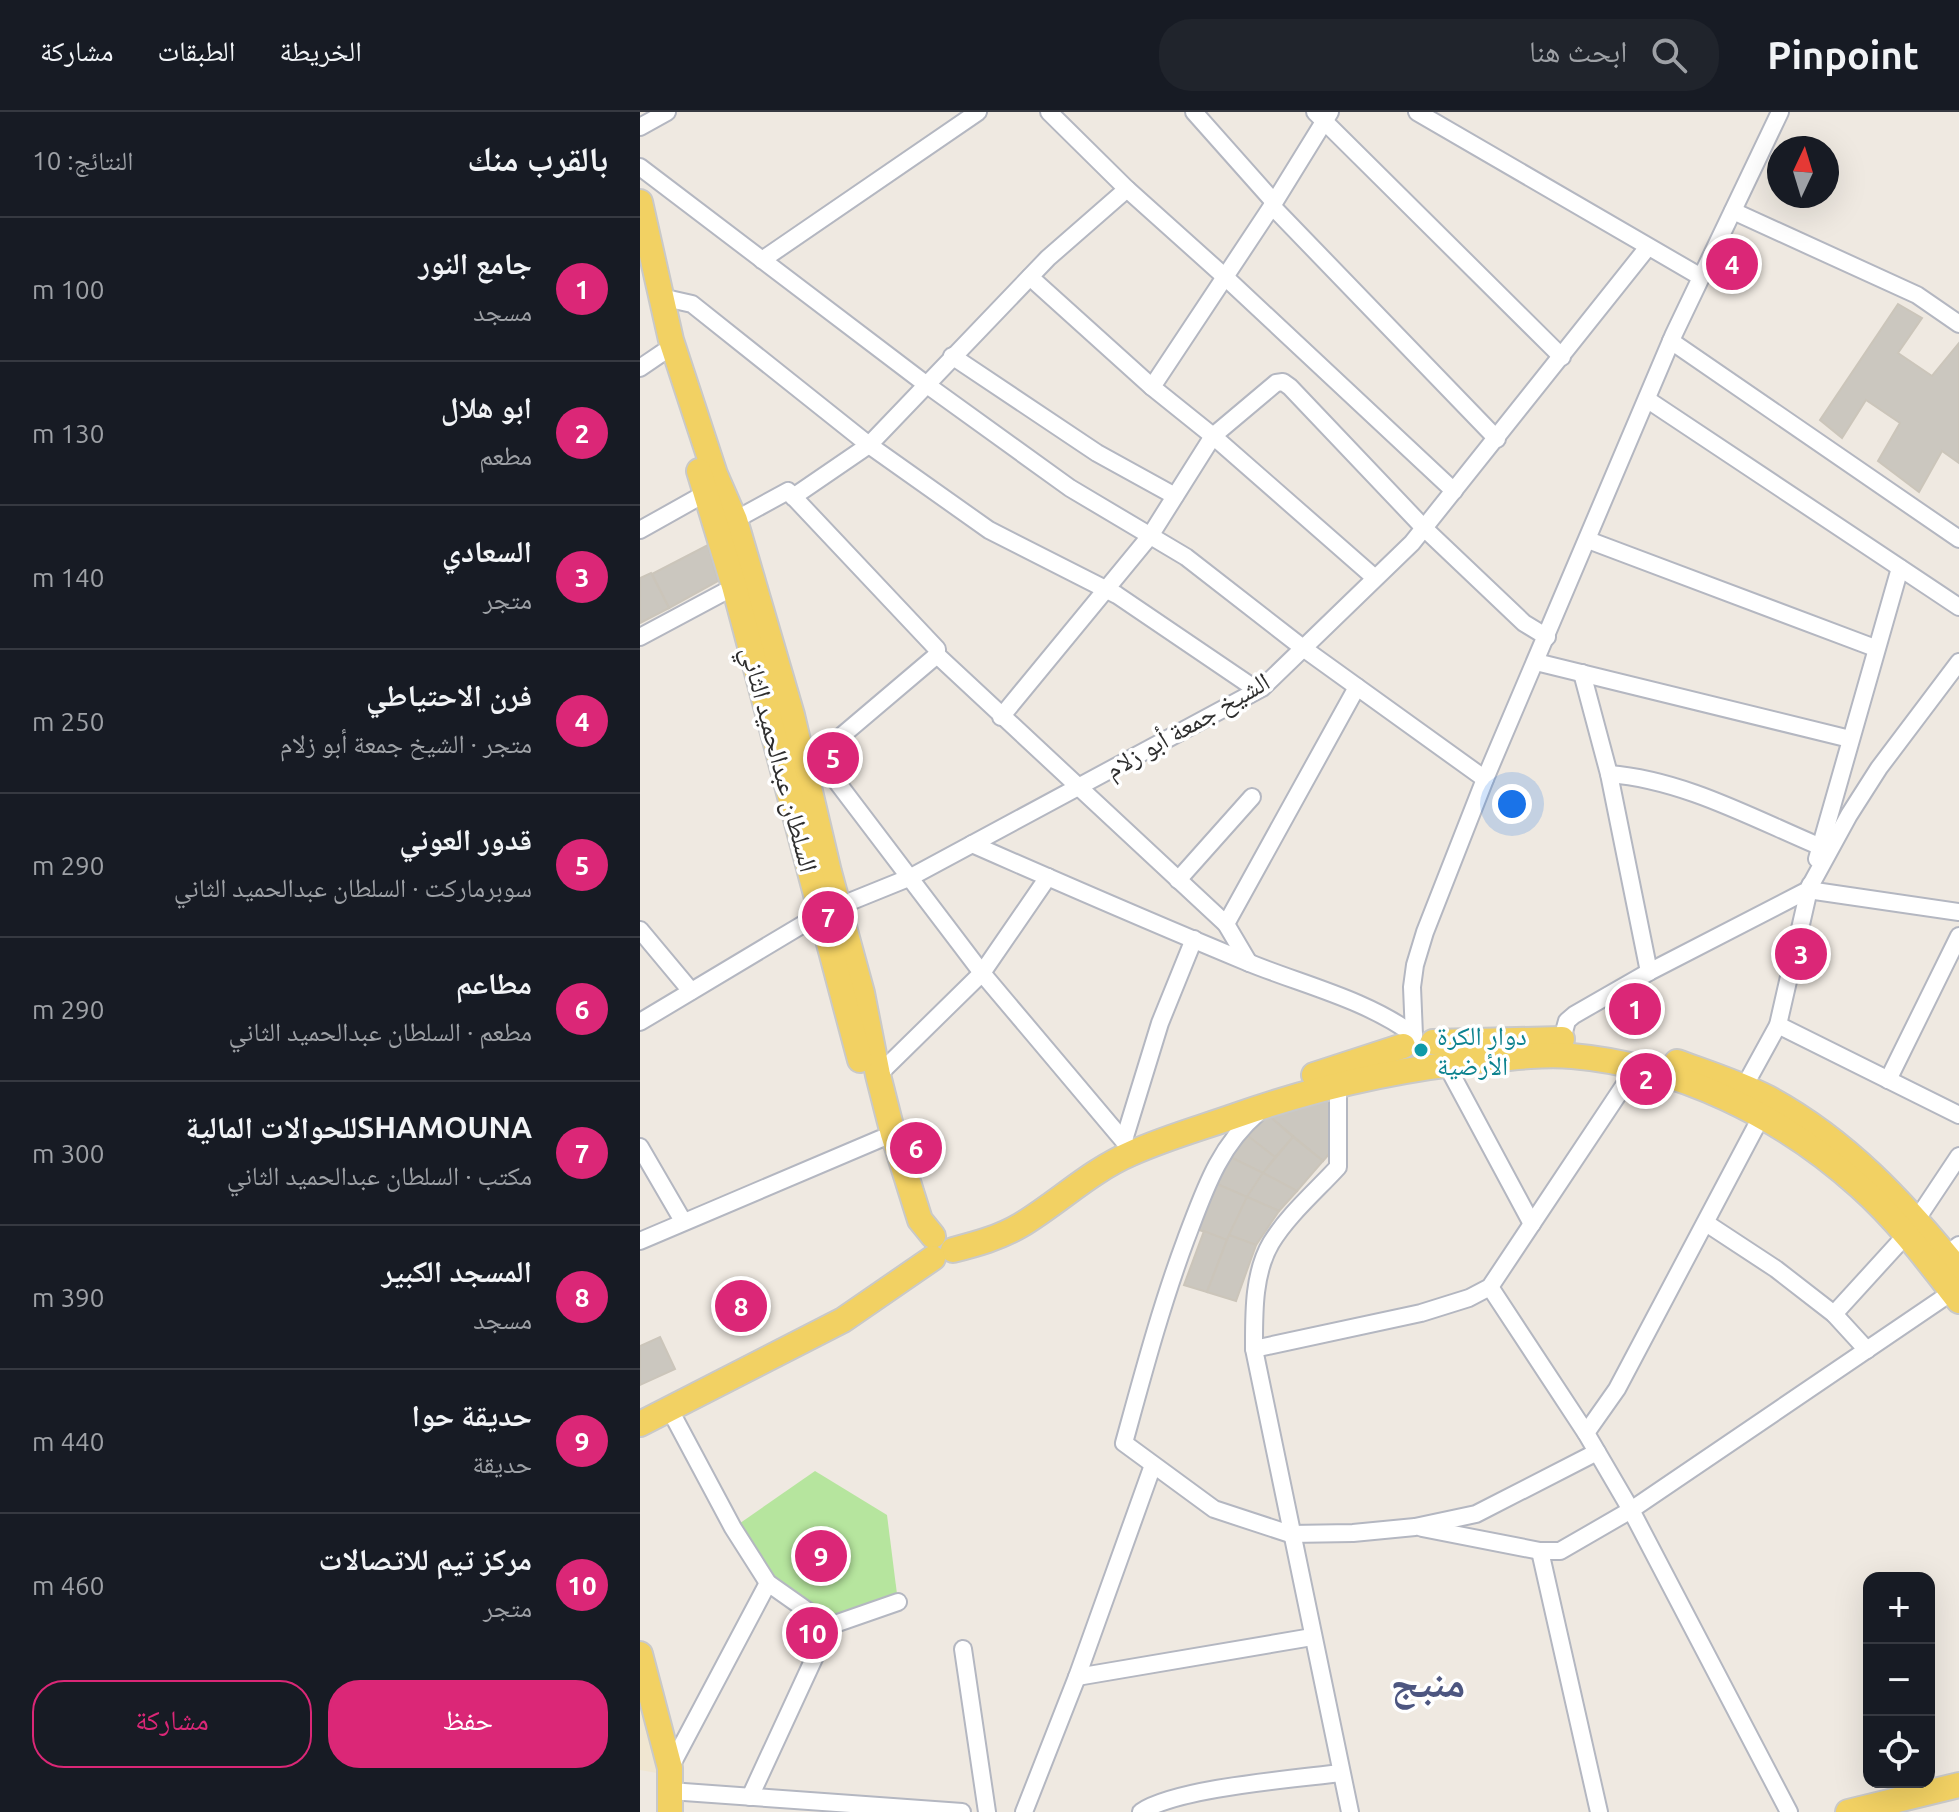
<!DOCTYPE html>
<html lang="ar">
<head>
<meta charset="utf-8">
<style>
  :root { --surface:#171b24; --page:#20242c; --text:#f1f3f6; --muted:#9ea1a6; --line:#363941; --accent:#db2777 }
  body { margin:0; font-family:Ubuntu,"Noto Naskh Arabic",sans-serif; background:var(--page); color:var(--text); direction:rtl }
  .controls { position:absolute; right:24px; bottom:24px; display:grid; overflow:hidden; border-radius:16px; box-shadow:0 8px 32px #0002 }
  .controls button { width:72px; height:72px; display:grid; place-items:center; padding:0; border:0; border-bottom:2px solid var(--line); background:var(--surface); color:var(--text); font:40px sans-serif }
  .compass { position:absolute; left:1127px; top:24px; width:72px; height:72px; border-radius:50%; background:var(--surface); box-shadow:0 8px 32px #0002; rotate:4deg }
  .you { position:absolute; left:872px; top:692px; width:28px; height:28px; margin:-20px; border:6px solid #fff; border-radius:50%; background:#1a73e8; box-shadow:0 0 0 12px #1a73e833 }
  .badge { display:grid; place-items:center; width:52px; height:52px; border-radius:50%; background:var(--accent); color:#fff; font-size:26px; font-weight:700 }
  .pin { position:absolute; translate:-50% -50%; border:4px solid #fff; box-shadow:0 2px 8px #0006 }
  .list { margin:0; padding:0; list-style:none }
  h2 { display:flex; justify-content:space-between; align-items:center; height:104px; margin:0; padding:0 32px; font-size:34px }
  h2 small { font-size:26px; font-weight:400; color:var(--muted) }
  .list li { display:grid; grid-template-columns:52px 1fr auto; gap:24px; align-items:center; box-sizing:border-box; height:144px; padding:0 32px; border-top:2px solid var(--line) }
  .list b { display:block; font-size:30px; white-space:nowrap }
  .list p { margin:0; font-size:26px; white-space:nowrap; color:var(--muted) }
  .list em { font-size:26px; font-style:normal; color:var(--muted) }
  .actions { display:flex; gap:16px; padding:24px 32px }
  .actions a { flex:1; padding:18px 0; border:2px solid var(--accent); border-radius:32px; text-align:center; font-size:28px; color:var(--accent) }
  .actions .main { background:var(--accent); color:#fff }
  .icon { flex:none; width:44px; height:44px; fill:none; stroke:currentColor; stroke-width:2; stroke-linecap:round; stroke-linejoin:round }
  .map { position:relative; flex:none; width:1319px; height:1700px; overflow:hidden; direction:ltr }
  header { display:flex; align-items:center; gap:48px; box-sizing:border-box; height:112px; padding:0 40px; background:var(--surface); border-bottom:2px solid var(--line) }
  header strong { font-size:38px }
  nav { display:flex; gap:44px; margin-inline-start:auto; font-size:28px }
  .search { width:560px; height:72px; background:var(--page); display:flex; align-items:center; gap:20px; box-sizing:border-box; padding:0 28px; border-radius:32px; color:var(--muted); font-size:30px }
  main { display:flex }
  aside { flex:1; background:var(--surface) }
  .map>svg:first-child { display:block }
</style>
</head>
<body>
<header>
<strong>Pinpoint</strong>
<div class="search"><svg class="icon" aria-label="search" viewBox="0 0 24 24"><circle cx="10" cy="10" r="6"/><path d="M15 15l6 6"/></svg>ابحث هنا</div>
<nav><a>الخريطة</a><a>الطبقات</a><a>مشاركة</a></nav>
</header>
<main>
<div class="map">
<svg width="1319" height="1700" viewBox="0 0 1319 1700">
  <rect width="100%" height="100%" fill="#efe9e1"/>
  <polygon fill="#f0e6d1" points="0,1588 17,1661 0,1658"/>
  <polygon fill="#b6e59e" points="175,1359 247,1403 258,1490 189,1514 128,1471 93,1416"/>
  <g fill="#cbc7bf" stroke="#cbc5ba" stroke-width="2">
    <polygon points="1258,192 1282,206 1258,241 1292,264 1319,231 1319,351 1302,339 1279,380 1238,349 1260,311 1226,288 1202,326 1180,308"/>
    <polygon points="68,433 78,469 29,496 12,462"/>
    <polygon points="11,461 29,496 0,511 0,466"/>
    <polygon points="691,983 689,1042 683,1049 628,1003"/>
    <polygon points="628,1003 653,1025 635,1045 608,1024"/>
    <polygon points="608,1024 635,1045 623,1061 590,1045"/>
    <polygon points="653,1025 683,1049 657,1079 623,1061"/>
    <polygon points="590,1045 623,1061 607,1085 577,1072"/>
    <polygon points="623,1061 657,1079 639,1099 607,1085"/>
    <polygon points="577,1072 607,1085 587,1128 559,1118"/>
    <polygon points="607,1085 639,1099 616,1133 589,1123"/>
    <polygon points="564,1119 587,1128 567,1180 544,1173"/>
    <polygon points="589,1123 616,1133 596,1189 567,1180"/>
    <polygon points="20,1225 35,1257 0,1273 0,1234"/>
  </g>
  <g fill="none" stroke-linecap="round" stroke-linejoin="round">
    <defs>
      <g id="street">
        <polyline points="409,0 487,77 584,164 814,379"/>
        <polyline points="554,0 634,90"/>
        <polyline points="675,0 922,245"/>
        <polyline points="690,0 632,94 512,275 573,324 735,466"/>
        <polyline points="777,0 1061,165"/>
        <polyline points="0,15 27,0"/>
        <polyline points="0,55 283,270 430,376 546,445 663,536 845,667"/>
        <polyline points="632,94 857,327"/>
        <polyline points="1093,99 1277,183 1319,212"/>
        <polyline points="122,148 338,0"/>
        <polyline points="390,165 512,275"/>
        <polyline points="21,185 52,192 229,333 349,418 477,483 617,578"/>
        <polyline points="1031,229 1319,427"/>
        <polyline points="312,244 457,341 535,384"/>
        <polyline points="0,256 22,241"/>
        <polyline points="1008,288 1319,495"/>
        <polyline points="153,385 229,333 408,146 487,77"/>
        <polyline points="95,408 148,379 297,537 297,543 172,649"/>
        <polyline points="0,418 66,381"/>
        <polyline points="948,428 1235,536"/>
        <polyline points="0,525 101,471"/>
        <polyline points="297,543 586,812 609,851"/>
        <polyline points="896,550 1210,627"/>
        <polyline points="942,561 969,662 1009,860"/>
        <polyline points="361,605 510,424 573,324 636,271 643,270 650,275 784,416 884,511 907,525"/>
        <polyline points="178,645 342,861 493,1040"/>
        <path d="M969 662C1044 668 1112 706 1181 735"/>
        <path d="M332 732C423 772 515 812 607 850 663 873 725 887 774 923"/>
        <polyline points="1177,747 1260,456"/>
        <polyline points="538,768 612,685"/>
        <polyline points="1168,778 1319,800"/>
        <polyline points="586,812 717,575"/>
        <polyline points="0,818 51,879"/>
        <polyline points="0,910 182,801 271,765 622,576 772,431 1008,135"/>
        <polyline points="1138,913 1319,1003"/>
        <polyline points="774,923 772,875 775,853 785,820 845,667 1034,222 1140,0"/>
        <polyline points="922,927 927,909 934,903 1009,860 1168,778 1209,703 1239,656 1319,550"/>
        <polyline points="806,952 892,1112"/>
        <polyline points="238,963 342,861 408,765"/>
        <polyline points="1248,968 1319,824"/>
        <path d="M698 972V1055C676 1079 648 1103 631 1131 613 1162 614 1202 614 1237L710 1700"/>
        <polyline points="1104,975 1138,913 1170,773"/>
        <path d="M618 1001C578 1035 564 1080 546 1127 521 1194 503 1262 484 1331L574 1397 650 1422 713 1421 775 1415 836 1402 957 1340"/>
        <polyline points="484,1028 520,911 554,827"/>
        <polyline points="0,1035 43,1109"/>
        <polyline points="1277,1107 1319,1044"/>
        <polyline points="1066,1111 1136,1157 1194,1202 1227,1238"/>
        <polyline points="0,1129 240,1027"/>
        <polyline points="1306,1143 1319,1133"/>
        <polyline points="850,1175 946,1321 991,1398 1149,1700"/>
        <polyline points="1194,1202 1267,1122"/>
        <polyline points="614,1237 781,1201 829,1186 850,1175 997,954"/>
        <polyline points="30,1298 93,1416 128,1471 189,1514 258,1490"/>
        <polyline points="946,1321 977,1277 1121,1005"/>
        <polyline points="782,1416 900,1439 920,1439 991,1398 1312,1180"/>
        <polyline points="900,1439 959,1700"/>
        <polyline points="323,1537 347,1700"/>
        <polyline points="437,1565 672,1525"/>
        <polyline points="30,1656 128,1471"/>
        <polyline points="30,1679 322,1700"/>
        <polyline points="110,1685 189,1514"/>
        <polyline points="384,1700 437,1565 513,1353"/>
        <path d="M501 1700C536 1676 654 1667 701 1661"/>
      </g>
      <g id="primary">
        <polyline points="0,90 31,228 75,362 95,408 152,603 189,760 222,881 238,963 253,1022 280,1108 293,1124"/>
        <polyline points="59,359 94,474 220,948"/>
        <polyline points="793,930 922,927"/>
        <path d="M1037 950C1067 961 1099 971 1128 986 1206 1028 1264 1091 1319 1159"/>
        <polyline points="674,963 763,934"/>
        <path d="M313 1138C336 1132 359 1126 381 1113 419 1090 450 1059 492 1041 525 1026 561 1016 595 1004 677 975 760 956 848 948 876 945 904 942 932 944 1037 953 1142 1004 1220 1075 1258 1109 1288 1149 1319 1189"/>
        <polyline points="0,1312 203,1208 293,1146"/>
        <polyline points="0,1542 30,1656 30,1700"/>
        <polyline points="1208,1700 1319,1673"/>
      </g>
    </defs>
    <use href="#street" stroke="#b4b7c1" stroke-width="20"/>
    <use href="#primary" stroke="#c9c9c9" stroke-width="28"/>
    <use href="#street" stroke="#fff" stroke-width="16"/>
    <use href="#primary" stroke="#f2d163" stroke-width="24"/>
  </g>
  <circle fill="#0f9aa8" stroke="#fff" stroke-width="3" cx="781" cy="938" r="8"/>
  <g text-anchor="middle" dominant-baseline="central" stroke-width="7" stroke-linejoin="round" paint-order="stroke">
    <g font-size="26" fill="#2e2e2e" stroke="#fff">
      <text transform="translate(547 613) rotate(-30)">الشيخ جمعة أبو زلام</text>
      <text transform="translate(140 647) rotate(75)">السلطان عبدالحميد الثاني</text>
    </g>
    <g font-size="26" fill="#0d838f" stroke="#fff" text-anchor="start">
      <text x="797" y="923">دوار الكرة<tspan x="797" dy="30">الأرضية</tspan></text>
    </g>
    <g font-size="42" font-weight="bold" fill="#4d5680" stroke="#fff">
      <text x="788" y="1569">منبج</text>
    </g>
  </g>
</svg>
<div class="controls">
<button>+</button>
<button>−</button>
<button><svg class="icon" aria-label="locate" viewBox="0 0 24 24"><circle cx="12" cy="12" r="6"/><path d="M12 2v4M12 18v4M2 12h4M18 12h4"/></svg></button>
</div>
<svg class="compass" viewBox="-18 -18 36 36"><path d="M0-13l5 13h-10z" fill="#e53935"/><path d="M0 13l5-13h-10z" fill="#9ea1a6"/></svg>
<div class="you"></div>
<div class="pin badge" style="left:995px;top:897px">1</div>
<div class="pin badge" style="left:1006px;top:967px">2</div>
<div class="pin badge" style="left:1161px;top:842px">3</div>
<div class="pin badge" style="left:1092px;top:152px">4</div>
<div class="pin badge" style="left:193px;top:646px">5</div>
<div class="pin badge" style="left:276px;top:1036px">6</div>
<div class="pin badge" style="left:188px;top:805px">7</div>
<div class="pin badge" style="left:101px;top:1194px">8</div>
<div class="pin badge" style="left:181px;top:1444px">9</div>
<div class="pin badge" style="left:172px;top:1521px">10</div>
</div>
<aside>
<h2>بالقرب منك<small>النتائج: 10</small></h2>
<ul class="list">
<li><span class="badge">1</span><div><b>جامع النور</b><p>مسجد</p></div><em>100 m</em></li>
<li><span class="badge">2</span><div><b>ابو هلال</b><p>مطعم</p></div><em>130 m</em></li>
<li><span class="badge">3</span><div><b>السعادي</b><p>متجر</p></div><em>140 m</em></li>
<li><span class="badge">4</span><div><b>فرن الاحتياطي</b><p>متجر · الشيخ جمعة أبو زلام</p></div><em>250 m</em></li>
<li><span class="badge">5</span><div><b>قدور العوني</b><p>سوبرماركت · السلطان عبدالحميد الثاني</p></div><em>290 m</em></li>
<li><span class="badge">6</span><div><b>مطاعم</b><p>مطعم · السلطان عبدالحميد الثاني</p></div><em>290 m</em></li>
<li><span class="badge">7</span><div><b>SHAMOUNAللحوالات المالية</b><p>مكتب · السلطان عبدالحميد الثاني</p></div><em>300 m</em></li>
<li><span class="badge">8</span><div><b>المسجد الكبير</b><p>مسجد</p></div><em>390 m</em></li>
<li><span class="badge">9</span><div><b>حديقة حوا</b><p>حديقة</p></div><em>440 m</em></li>
<li><span class="badge">10</span><div><b>مركز تيم للاتصالات</b><p>متجر</p></div><em>460 m</em></li>
</ul>
<div class="actions"><a class="main">حفظ</a><a>مشاركة</a></div>
</aside>
</main>
</body>
</html>
